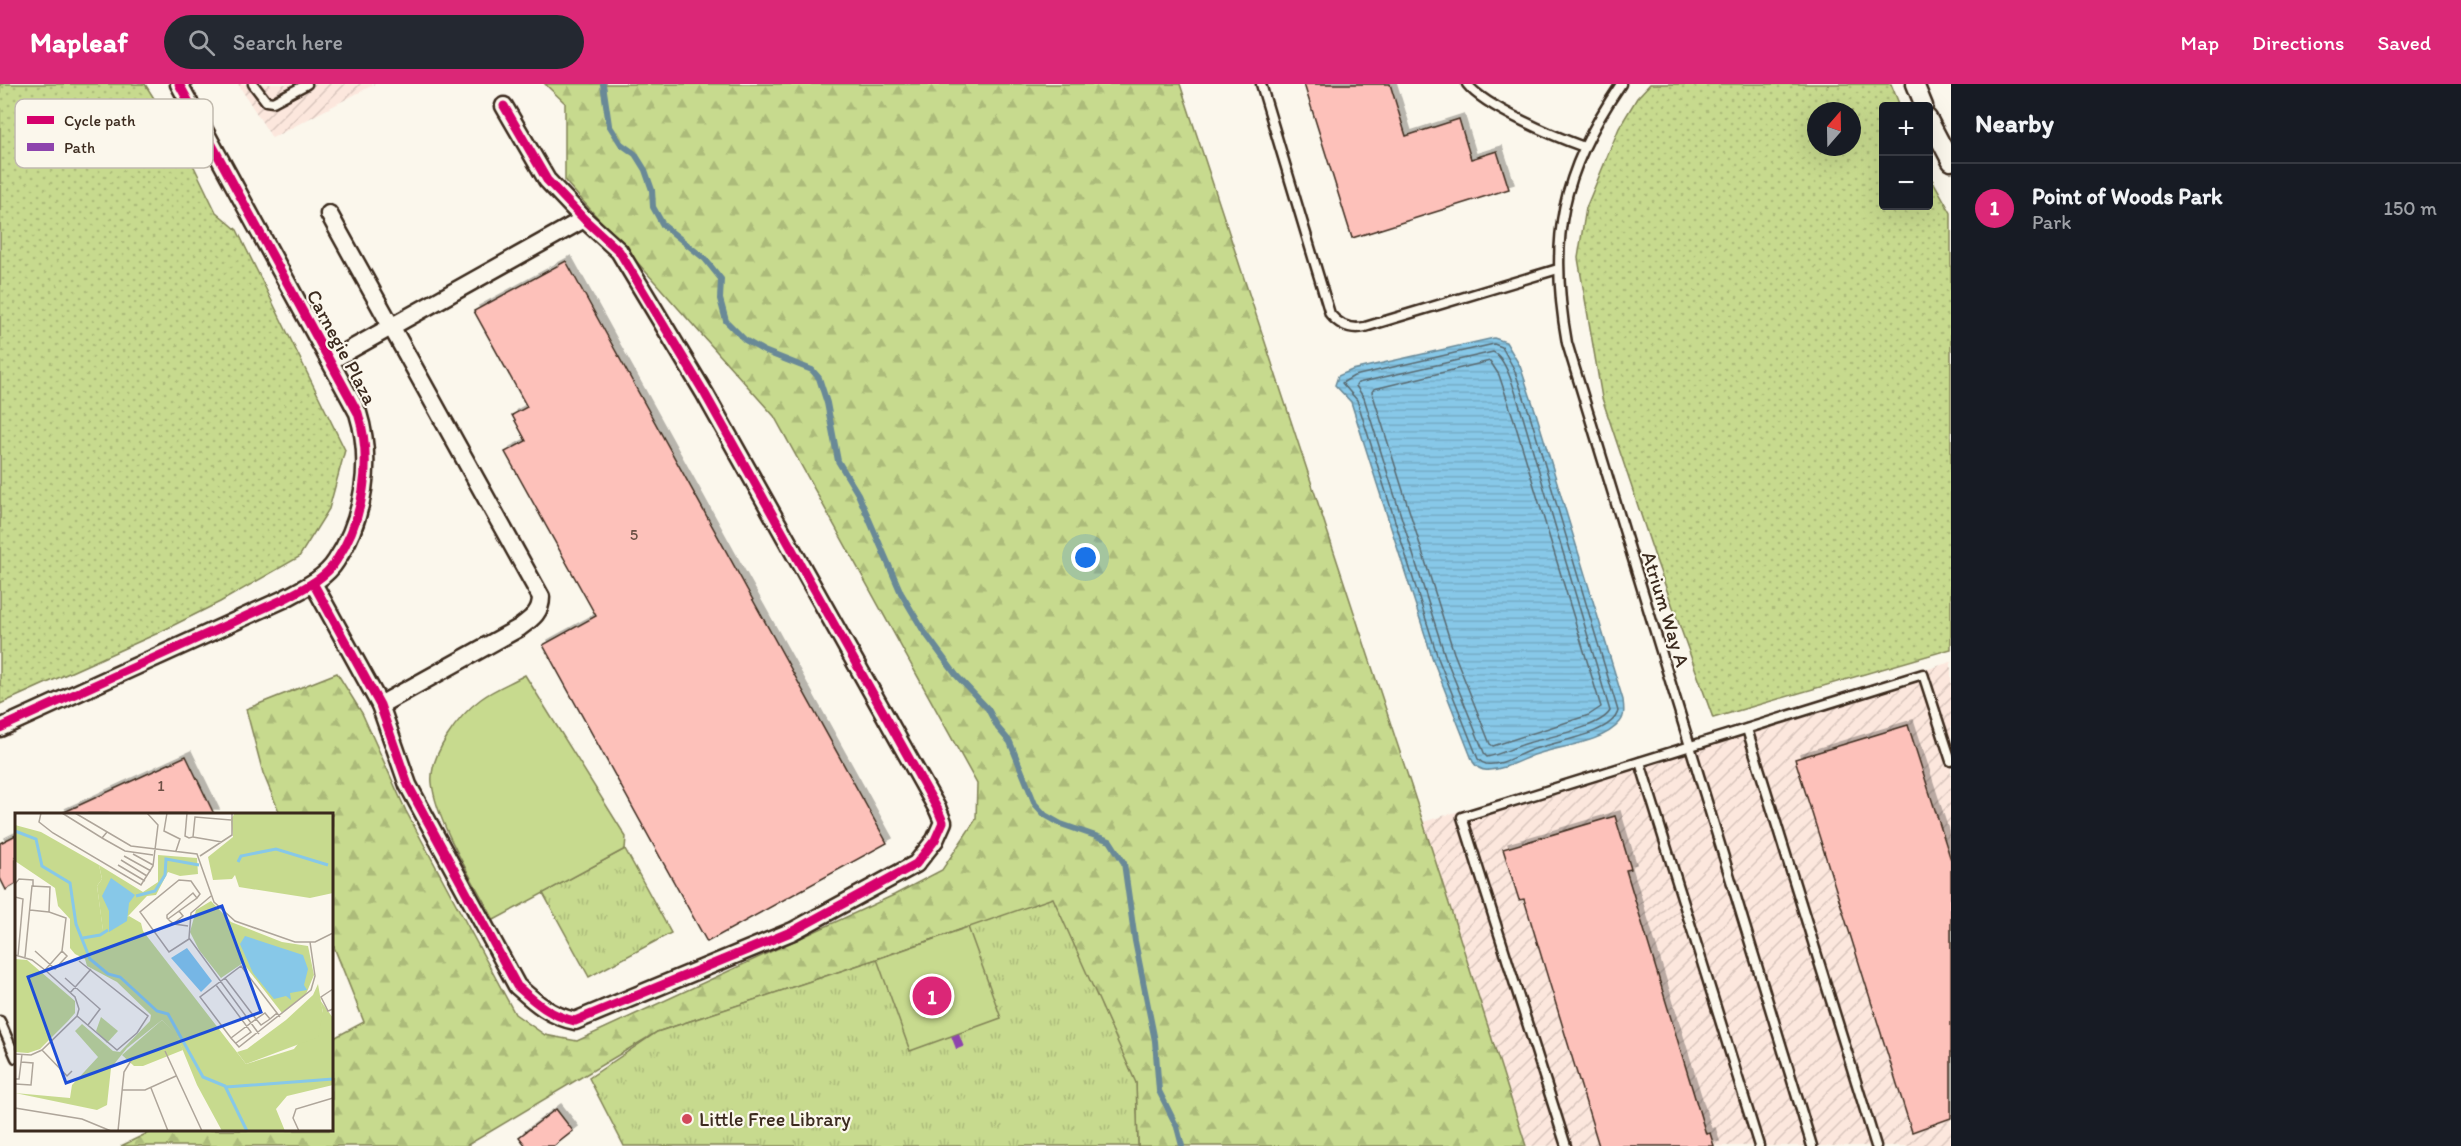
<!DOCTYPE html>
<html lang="en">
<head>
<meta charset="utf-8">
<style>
  :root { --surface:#171b24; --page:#242831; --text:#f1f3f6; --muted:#9ea1a6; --line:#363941; --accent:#db2777 }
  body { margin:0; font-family:Itim,sans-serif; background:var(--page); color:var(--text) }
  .controls { position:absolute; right:18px; top:18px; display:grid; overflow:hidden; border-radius:6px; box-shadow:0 6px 24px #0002 }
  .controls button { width:54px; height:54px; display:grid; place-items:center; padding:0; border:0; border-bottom:2px solid var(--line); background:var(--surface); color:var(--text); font:30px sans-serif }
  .compass { position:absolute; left:1807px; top:18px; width:54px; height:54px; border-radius:50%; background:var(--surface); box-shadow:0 6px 24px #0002; rotate:20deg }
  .you { position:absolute; left:1086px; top:474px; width:21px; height:21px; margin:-15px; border:4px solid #fff; border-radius:50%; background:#1a73e8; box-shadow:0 0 0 9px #1a73e833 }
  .badge { display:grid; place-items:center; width:39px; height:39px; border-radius:50%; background:var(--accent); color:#fff; font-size:20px; font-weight:700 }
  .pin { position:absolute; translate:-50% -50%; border:3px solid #fff; box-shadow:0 2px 6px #0006 }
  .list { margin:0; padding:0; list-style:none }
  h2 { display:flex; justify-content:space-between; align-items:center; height:78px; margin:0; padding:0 24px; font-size:26px }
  h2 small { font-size:20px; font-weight:400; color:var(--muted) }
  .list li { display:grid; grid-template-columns:39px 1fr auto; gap:18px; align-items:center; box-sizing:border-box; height:90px; padding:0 24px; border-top:2px solid var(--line) }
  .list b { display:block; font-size:22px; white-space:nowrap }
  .list p { margin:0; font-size:20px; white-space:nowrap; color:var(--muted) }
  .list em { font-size:20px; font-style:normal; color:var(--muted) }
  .icon { flex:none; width:33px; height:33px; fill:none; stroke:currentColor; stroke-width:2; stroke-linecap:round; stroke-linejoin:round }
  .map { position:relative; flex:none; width:1951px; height:1062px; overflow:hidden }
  header { display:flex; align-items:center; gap:36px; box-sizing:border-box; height:84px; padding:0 30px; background:var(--accent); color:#fff }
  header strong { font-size:28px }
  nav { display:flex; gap:33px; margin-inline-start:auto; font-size:21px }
  .search { width:420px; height:54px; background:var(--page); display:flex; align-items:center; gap:15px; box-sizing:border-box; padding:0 21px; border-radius:33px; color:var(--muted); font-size:22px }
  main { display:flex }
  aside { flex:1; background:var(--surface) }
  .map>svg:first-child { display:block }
</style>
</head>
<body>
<header>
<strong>Mapleaf</strong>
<div class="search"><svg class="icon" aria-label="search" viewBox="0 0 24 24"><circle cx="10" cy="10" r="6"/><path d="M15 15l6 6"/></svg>Search here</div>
<nav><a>Map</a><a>Directions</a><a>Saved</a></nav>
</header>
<main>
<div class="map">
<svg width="1951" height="1062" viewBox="0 0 1951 1062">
  <defs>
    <pattern id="industrial-furrows" width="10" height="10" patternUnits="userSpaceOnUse" patternTransform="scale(1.5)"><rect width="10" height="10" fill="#fce7dd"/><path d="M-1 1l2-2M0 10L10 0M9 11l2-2" fill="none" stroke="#d9c6bd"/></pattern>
    <pattern id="grass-dots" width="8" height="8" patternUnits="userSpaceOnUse" patternTransform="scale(1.5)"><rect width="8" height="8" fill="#c7da8e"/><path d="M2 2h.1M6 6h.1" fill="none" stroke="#acbb7a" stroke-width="1.8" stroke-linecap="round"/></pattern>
    <pattern id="forest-firs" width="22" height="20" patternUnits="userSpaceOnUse" patternTransform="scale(1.5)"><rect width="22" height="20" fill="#c7da8e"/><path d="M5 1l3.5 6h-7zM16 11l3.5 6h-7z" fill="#acbb7a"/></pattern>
    <pattern id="park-tufts" width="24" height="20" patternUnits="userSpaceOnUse" patternTransform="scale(1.5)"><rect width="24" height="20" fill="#c7da8e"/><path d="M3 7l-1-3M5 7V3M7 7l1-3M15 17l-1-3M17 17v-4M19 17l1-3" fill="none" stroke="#acbb7a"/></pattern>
    <pattern id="water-rules" width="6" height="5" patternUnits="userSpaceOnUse" patternTransform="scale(1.5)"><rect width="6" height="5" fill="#87c8e8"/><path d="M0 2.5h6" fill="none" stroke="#75acc7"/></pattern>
    <filter id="shadow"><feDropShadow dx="5" dy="-5" stdDeviation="0" flood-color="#0004"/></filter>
  </defs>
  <rect width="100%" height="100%" fill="#fbf7ec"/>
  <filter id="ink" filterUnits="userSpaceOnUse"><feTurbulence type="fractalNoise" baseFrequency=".0167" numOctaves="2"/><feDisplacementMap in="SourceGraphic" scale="12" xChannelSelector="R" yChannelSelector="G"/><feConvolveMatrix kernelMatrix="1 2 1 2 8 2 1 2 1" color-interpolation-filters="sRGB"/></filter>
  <g filter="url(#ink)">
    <g fill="url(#industrial-furrows)">
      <polygon points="238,0 375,0 272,54"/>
      <polygon points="1951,578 1951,1062 1526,1062 1423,738"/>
    </g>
    <g fill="url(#grass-dots)" stroke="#818256" stroke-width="1.5" fill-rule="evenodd">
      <polygon points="0,0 145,0 184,62 216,128 237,146 345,366 329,425 299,473 220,518 156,550 0,620"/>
      <path d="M1650 0H1891L1900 22H1884V122H1928L1929 90 1951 129V565L1713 634 1656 476 1602 314 1578 174 1586 124 1619 44 1637 14ZM1816 27H1852V63H1816Z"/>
    </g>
    <polygon fill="url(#forest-firs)" stroke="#818256" stroke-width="1.5" points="545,0 1180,0 1423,738 1526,1062 1138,1062 1136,999 968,843 877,875 657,948 466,1062 121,1062 154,1046 332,1046 332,955 364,938 332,858 332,730 280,730 263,689 246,625 337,589 362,629 406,727 515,930 545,951 577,957 894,811 942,786 976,735 977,700 774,332 565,97 565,19"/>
    <g fill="url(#park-tufts)" stroke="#818256" stroke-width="1.5">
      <polygon points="625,765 671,849 589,893 543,809"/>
      <polygon points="1053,814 1136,999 1138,1062 624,1062 589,994 657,948 877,875"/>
    </g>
    <g fill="#c7da8e" stroke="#818256" stroke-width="1.5">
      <path d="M525 591 626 753 625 765 494 836C475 800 436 738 432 699 429 671 459 631 481 615 494 605 511 599 525 591Z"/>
      <polygon points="968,843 1001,934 910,967 877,875"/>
    </g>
    <path fill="url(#water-rules)" stroke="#698997" stroke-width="1.5" d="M1494 254 1506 258 1520 282 1536 329 1623 616C1624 624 1625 632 1620 638 1601 661 1554 662 1529 673 1515 679 1504 685 1489 686 1482 687 1477 684 1473 678L1433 576 1351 318 1335 301 1338 292 1352 286Z"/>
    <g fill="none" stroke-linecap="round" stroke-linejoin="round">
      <g stroke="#59696f" stroke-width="1.5">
        <path d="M1494 260 1502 263 1514 285 1530 331 1618 627C1612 652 1547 658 1526 668 1514 673 1500 682 1486 680 1482 679 1481 678 1478 675L1438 574 1357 316 1342 299 1354 292Z"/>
        <path d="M1493 268C1507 273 1518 318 1523 333L1610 627C1600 644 1547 653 1528 659 1514 663 1502 670 1487 673L1485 671 1445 572 1364 314 1356 302 1358 299Z"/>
        <polygon points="1490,277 1499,291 1514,336 1601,623 1589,631 1493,662 1490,660 1454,569 1372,308 1374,305"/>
      </g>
      <polyline stroke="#698997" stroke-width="6" points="603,0 609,41 621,60 635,70 645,86 652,106 653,123 663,141 705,175 721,195 720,215 726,237 745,256 764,267 812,286 819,294 827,319 838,377 858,410 901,509 923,546 956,591 988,625 998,644 1010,658 1035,720 1045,731 1061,740 1110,757 1124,779 1135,857 1155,957 1159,1007 1177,1043 1182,1062"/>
    </g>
    <g fill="#fdc1ba" stroke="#3b2a1e" stroke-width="1.5" filter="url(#shadow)">
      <polygon points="1304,0 1390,0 1406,52 1459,35 1471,75 1497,67 1509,105 1352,154"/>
      <polygon points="566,177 887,759 707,858 543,561 596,532 505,368 526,357 512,331 527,323 474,227"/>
      <polygon points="1908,641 1951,776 1951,1034 1912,1048 1795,675"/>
      <polygon points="186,672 214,730 60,730"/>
      <polygon points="1615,732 1631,785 1626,786 1706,1050 1710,1049 1714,1062 1599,1062 1524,815 1519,816 1503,765"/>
      <polygon points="16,751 16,800 6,806 0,794 0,759"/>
      <polygon points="556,1025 573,1047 554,1062 526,1062 519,1053"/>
    </g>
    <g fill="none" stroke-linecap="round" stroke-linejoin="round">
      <defs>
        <g id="service">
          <polyline points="253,0 266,17 273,18 307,0"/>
          <path d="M1261 0 1330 230C1339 241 1351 246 1365 243L1558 185"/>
          <path d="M1467 0C1485 23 1556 53 1584 63"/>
          <path d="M1621 0C1561 88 1548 155 1567 259L1812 1062"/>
          <polyline points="1747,645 1876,1062"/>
          <polyline points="1640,678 1759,1062"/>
          <polyline points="0,937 16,974"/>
          <polyline points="1566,1062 1462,733 1923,590 1951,677"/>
        </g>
        <g id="minor">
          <polyline points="1915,0 1924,22"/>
          <polyline points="1928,34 1951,78"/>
          <path d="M329 130 541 513C541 529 531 535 519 544L380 621"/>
          <polyline points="330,277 584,135"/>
          <path d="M313 499 380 621 408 701 517 902C535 918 550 932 575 937L793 847 916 780 935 756 943 738 938 726 705 310 619 167 584 135 547 96 504 22"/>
          <path d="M0 644 284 515C302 505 325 495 336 477 364 435 373 377 358 329L179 0"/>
        </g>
      </defs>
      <use href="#service" stroke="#3b2a1e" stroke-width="13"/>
      <use href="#minor" stroke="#3b2a1e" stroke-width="21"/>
      <use href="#service" stroke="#fbf7ec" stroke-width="8"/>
      <use href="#minor" stroke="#fbf7ec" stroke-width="16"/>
      <polyline stroke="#8e44ad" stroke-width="8" stroke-dasharray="15 8" stroke-linecap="butt" points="955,951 960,964"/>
      <defs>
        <g id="cycleway">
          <path d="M313 499 380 621 408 701 517 902C535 918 550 932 575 937L793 847 916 780 935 756 943 738 938 726 705 310 619 167 584 135 547 96 504 22"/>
          <path d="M0 644 284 515C302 505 325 495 336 477 364 435 373 377 358 329L179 0"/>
        </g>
      </defs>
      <use href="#cycleway" stroke="#fbf7ec" stroke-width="13"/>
      <use href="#cycleway" stroke="#d6006c" stroke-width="9"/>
    </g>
  </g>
  <circle fill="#d1495b" stroke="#fbf7ec" stroke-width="2" cx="687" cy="1035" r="6"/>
  <g text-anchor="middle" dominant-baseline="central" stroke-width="4.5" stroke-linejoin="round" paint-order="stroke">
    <g font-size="16" fill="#6c5045">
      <text x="634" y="450">5</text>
      <text x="161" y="701">1</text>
    </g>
    <g font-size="20" fill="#3b2a1e" stroke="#fbf7ec">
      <text transform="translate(342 263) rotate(62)">Carnegie Plaza</text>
      <text transform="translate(1666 525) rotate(73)">Atrium Way A</text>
    </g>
    <g font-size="20" fill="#3b2a1e" stroke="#fbf7ec" text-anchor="start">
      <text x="699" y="1035">Little Free Library</text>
    </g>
  </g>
  <g transform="translate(15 729)">
    <rect width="318" height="318" fill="#fbf7ec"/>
    <path d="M196 88 216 109 267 129 293 133 299 162 291 181 267 200 228 150 206 165 184 137 175 119 181 97ZM0 146 12 147 60 188V200L53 208 25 236 13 240 0 239Z" fill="#c7da8e"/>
    <path d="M220 0H318V80L295 85 224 74 220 62 217 66 198 67 193 44 218 24 216 6ZM0 12 26 19 84 52 87 66 82 73 88 117 114 103 126 110 128 118 231 251 279 236 308 199 305 187 318 205V272L272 283 261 296 270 318H207L182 272 162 223 147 207 112 235 96 255 92 292 82 297 0 280 55 285 57 272 83 244 60 218 67 211 98 238 105 239 135 208 136 202 102 169 72 153 70 146 60 141 55 135V106L43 93 40 75 0 48Z" fill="#c7da8e"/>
    <path d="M143 42 182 45 183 61 165 63 153 59 141 82 132 83 100 117 88 118 82 73 87 66 84 52 128 79 143 69ZM303 171 308 200 303 224 231 251 222 239 232 236 271 207 298 182Z" fill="#c7da8e"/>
    <path d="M147 207 162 222 168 237 128 253H119L107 242Z" fill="#c7da8e"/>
    <path d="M86 204 103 218 92 230 81 218Z" fill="#c7da8e"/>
    <path d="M96 65 120 82 114 90 112 108 94 119V98L87 83ZM230 123 288 142 293 156 289 172 292 177 275 180 276 187 271 183 259 186 238 160 225 131ZM172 135 197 168 186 179 156 145Z" fill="#87c8e8"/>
    <path fill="none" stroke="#87c8e8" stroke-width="3" d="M0 18 21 26 27 53 55 70 61 111 75 146 93 161 105 164 142 198 153 201 188 264 210 273 232 318M223 49 226 43 261 36 313 52M121 83 140 78 150 62 151 46 184 52M68 125 85 122 93 117M211 274 318 266"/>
    <path fill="none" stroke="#aea59a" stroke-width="1.5" d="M26 0 24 9 38 20 126 72 138 53 143 12 132 0M47 0 87 25 92 19M60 0 116 33 182 41 199 89 220 108 280 129H300L318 120M152 0 149 18 165 26 161 38M172 0 170 23 174 25 178 24 180 4 216 7M178 24 207 29M87 25 110 38 138 42M118 41 138 52M109 43 136 58M185 43 217 22V0M106 47 132 63M103 52 130 68M0 71 4 66 18 67V73M196 83 176 100 174 125 244 221M0 84 8 86 3 143M15 97 34 99M153 106 182 85 178 80 152 102V105L155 108 159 111 173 113M158 111 168 103 164 98M174 126 154 139 125 99 164 67 176 68 185 81 182 85M0 142 17 147 30 157 60 184 64 196 62 203 27 237 16 242 0 241M10 144 17 73 35 74 34 99 51 105 47 138 52 143 40 156 20 138M30 157 47 138M50 165 85 196 73 212M210 165 241 206 216 225 224 234 296 177 300 163 295 129M201 172 236 219 221 230M318 176 306 184 313 198 318 196M55 180 76 156M62 203 102 237 122 220 133 203 64 148M255 206 250 200 241 206 246 212 255 206 262 200M216 225 185 184 226 153 265 204M27 237 52 263 57 258M150 238 187 318M0 266H4L7 241M0 271 16 272 18 250 6 249M136 275 153 318M107 277H130L161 263M0 295 67 306 96 318M103 318 109 259 117 246M284 318 278 305 281 296 318 285"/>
    <path fill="#1d4ed8" fill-opacity="0.15" stroke="#1d4ed8" stroke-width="3" d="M207 93 246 199 51 270 13 164Z"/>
    <rect width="318" height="318" fill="none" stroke="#3b2a1e" stroke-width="3"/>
  </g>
  <rect x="15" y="15" width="198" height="69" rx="9" fill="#fbf7ec" stroke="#c1baae" stroke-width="1.5"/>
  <rect x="27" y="32" width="27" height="8" fill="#d6006c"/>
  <rect x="27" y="59" width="27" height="8" fill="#8e44ad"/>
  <g font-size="16" fill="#3b2a1e">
    <text x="64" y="42">Cycle path</text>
    <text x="64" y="69">Path</text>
  </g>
</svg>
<div class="controls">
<button>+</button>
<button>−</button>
</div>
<svg class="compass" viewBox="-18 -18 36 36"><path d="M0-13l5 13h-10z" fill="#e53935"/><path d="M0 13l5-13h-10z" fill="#9ea1a6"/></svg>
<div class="you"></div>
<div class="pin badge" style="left:932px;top:912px">1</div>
</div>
<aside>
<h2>Nearby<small></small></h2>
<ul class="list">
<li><span class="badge">1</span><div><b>Point of Woods Park</b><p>Park</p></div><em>150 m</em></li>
</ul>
</aside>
</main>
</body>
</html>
